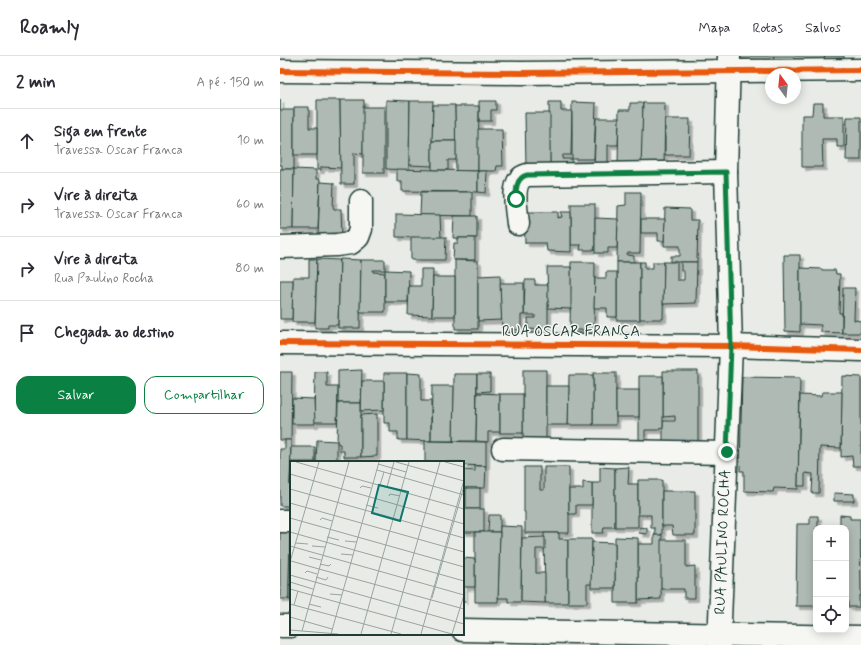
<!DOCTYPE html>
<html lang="pt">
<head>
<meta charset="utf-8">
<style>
  :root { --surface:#fff; --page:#f7f7f7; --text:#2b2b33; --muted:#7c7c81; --line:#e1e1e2; --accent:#0b8043 }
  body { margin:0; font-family:Mynerve,sans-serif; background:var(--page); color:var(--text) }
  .controls { position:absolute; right:12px; bottom:12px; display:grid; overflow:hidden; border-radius:8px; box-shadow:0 2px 10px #0003 }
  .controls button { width:36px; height:36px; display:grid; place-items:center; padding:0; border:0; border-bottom:1px solid var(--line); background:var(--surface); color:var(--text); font:20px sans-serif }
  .compass { position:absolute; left:485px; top:12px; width:36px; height:36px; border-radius:50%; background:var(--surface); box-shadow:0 2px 10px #0003; rotate:345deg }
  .stop { position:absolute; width:12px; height:12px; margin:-9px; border:3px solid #0b8043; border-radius:50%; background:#fff }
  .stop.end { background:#0b8043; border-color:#fff; box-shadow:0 1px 4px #0008 }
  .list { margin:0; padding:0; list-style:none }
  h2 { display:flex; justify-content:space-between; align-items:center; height:52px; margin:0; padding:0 16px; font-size:17px }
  h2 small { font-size:13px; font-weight:400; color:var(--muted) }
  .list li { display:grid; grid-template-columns:26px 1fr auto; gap:12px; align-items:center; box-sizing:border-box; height:64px; padding:0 16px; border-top:1px solid var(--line) }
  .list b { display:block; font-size:15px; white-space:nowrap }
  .list p { margin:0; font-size:13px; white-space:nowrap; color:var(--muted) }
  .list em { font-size:13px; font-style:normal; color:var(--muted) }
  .actions { display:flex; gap:8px; padding:12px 16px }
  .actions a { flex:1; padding:9px 0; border:1px solid var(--accent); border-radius:12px; text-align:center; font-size:14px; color:var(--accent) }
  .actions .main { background:var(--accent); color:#fff }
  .icon { flex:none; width:22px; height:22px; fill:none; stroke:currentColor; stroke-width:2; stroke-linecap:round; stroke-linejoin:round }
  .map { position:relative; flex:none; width:581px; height:589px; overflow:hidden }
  header { display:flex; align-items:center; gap:24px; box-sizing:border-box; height:56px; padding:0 20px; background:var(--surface); border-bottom:1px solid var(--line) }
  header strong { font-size:19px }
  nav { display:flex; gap:22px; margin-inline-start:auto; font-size:14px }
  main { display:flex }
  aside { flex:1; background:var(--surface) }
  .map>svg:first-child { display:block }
</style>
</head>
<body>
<header>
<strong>Roamly</strong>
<nav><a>Mapa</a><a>Rotas</a><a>Salvos</a></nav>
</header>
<main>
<aside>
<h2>2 min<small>A pé · 150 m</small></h2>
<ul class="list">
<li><svg class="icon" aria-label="ahead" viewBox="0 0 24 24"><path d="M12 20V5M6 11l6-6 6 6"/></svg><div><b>Siga em frente</b><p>Travessa Oscar Franca</p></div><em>10 m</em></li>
<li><svg class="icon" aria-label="right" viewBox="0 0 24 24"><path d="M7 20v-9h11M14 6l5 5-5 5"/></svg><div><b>Vire à direita</b><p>Travessa Oscar Franca</p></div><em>60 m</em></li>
<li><svg class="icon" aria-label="right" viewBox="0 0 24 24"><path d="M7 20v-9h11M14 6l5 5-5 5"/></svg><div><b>Vire à direita</b><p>Rua Paulino Rocha</p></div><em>80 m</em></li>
<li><svg class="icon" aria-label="arrive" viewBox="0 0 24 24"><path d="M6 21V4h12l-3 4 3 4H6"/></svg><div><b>Chegada ao destino</b></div></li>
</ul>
<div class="actions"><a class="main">Salvar</a><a>Compartilhar</a></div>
</aside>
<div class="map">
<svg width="581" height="589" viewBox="0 0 581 589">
  <defs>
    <filter id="shadow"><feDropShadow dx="3.5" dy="3.5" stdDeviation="0" flood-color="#0004"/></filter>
  </defs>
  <rect width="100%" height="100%" fill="#e9ebe7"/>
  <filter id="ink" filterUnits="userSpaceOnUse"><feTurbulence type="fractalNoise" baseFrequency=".025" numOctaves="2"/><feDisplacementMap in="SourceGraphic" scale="8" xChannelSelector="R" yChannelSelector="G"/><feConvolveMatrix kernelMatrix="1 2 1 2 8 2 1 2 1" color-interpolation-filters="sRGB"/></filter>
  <g filter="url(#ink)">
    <g fill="#b0bab5" stroke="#1f3d34" filter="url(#shadow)">
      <polygon points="460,0 494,0 493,4 460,3"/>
      <polygon points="494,0 545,0 544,4 493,4"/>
      <polygon points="545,0 564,0 564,5 544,4"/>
      <polygon points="0,43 0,54 14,54 14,113 2,113 2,109 0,109"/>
      <polygon points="37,44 60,44 61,112 41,111 41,114 37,114"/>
      <polygon points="60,44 84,44 83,98 74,97 74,128 61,128"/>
      <polygon points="106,44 130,45 129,114 106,113"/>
      <polygon points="130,45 153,45 152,110 129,109"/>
      <polygon points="199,45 216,45 216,54 211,54 211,65 199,65"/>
      <polygon points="269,46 281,46 281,55 292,55 291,99 283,99 282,103 292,103 291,116 270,116"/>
      <polygon points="292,46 316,47 314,103 292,103"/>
      <polygon points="350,47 363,47 362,109 338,108 339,54 350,54"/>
      <polygon points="363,47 385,47 384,112 361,112"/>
      <polygon points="533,47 543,47 543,60 564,60 564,91 557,91 557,83 542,83 543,111 522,111 522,59 532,59"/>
      <polygon points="153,49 175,49 176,85 152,85"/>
      <polygon points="175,50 199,50 198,115 176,115"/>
      <polygon points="14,51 29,51 29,72 37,72 37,99 14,99"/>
      <rect x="83" y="51" width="21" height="66"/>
      <polygon points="245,57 270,57 270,110 246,110"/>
      <polygon points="567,61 581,61 581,104 566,104"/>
      <polygon points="316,62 339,62 338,89 328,89 328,115 314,114"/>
      <polygon points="385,63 410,63 409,99 385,99"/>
      <polygon points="198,73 222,73 223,110 217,110 216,115 198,115"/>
      <polygon points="152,85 176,85 176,104 168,104 168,114 152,114"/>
      <polygon points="0,113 14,113 13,173 0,173"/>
      <polygon points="14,113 36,114 36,123 40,123 38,173 13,173"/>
      <polygon points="117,113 198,115 198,136 122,135 122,125 117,125"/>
      <polygon points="198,115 207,115 206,137 198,136"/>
      <polygon points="40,126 54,127 53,151 54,153 61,153 62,182 38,182"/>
      <polygon points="141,136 192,136 192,160 140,159"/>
      <polygon points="346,136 361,136 361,137 360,197 348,197 347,199 354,200 354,206 337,206 338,150 346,149"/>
      <polygon points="291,148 315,148 315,194 300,194 301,189 291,189"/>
      <polygon points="385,152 410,153 410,164 418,164 417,206 391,206 391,200 400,200 400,190 384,190"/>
      <polygon points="244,156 278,156 278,162 282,161 281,156 291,156 291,196 267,195 266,187 245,187"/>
      <polygon points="116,158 160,159 161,182 116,181"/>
      <polygon points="174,160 197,160 197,182 173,182"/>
      <polygon points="315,162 338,163 337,192 328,192 328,197 315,197"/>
      <polygon points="361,163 385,163 384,185 378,185 378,177 361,177"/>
      <polygon points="131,181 166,181 165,204 131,204"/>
      <polygon points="178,182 195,182 195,204 173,204 174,187 178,187"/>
      <polygon points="504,199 520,199 520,276 505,275"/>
      <polygon points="29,203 37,203 35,266 12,266 13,221 29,221"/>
      <polygon points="37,203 60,204 58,269 48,269 48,272 35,272"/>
      <polygon points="60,203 81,204 80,272 58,272"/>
      <polygon points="81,204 105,204 105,214 93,214 93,216 105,217 105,256 80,256"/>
      <polygon points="175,204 198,205 198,273 175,273"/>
      <polygon points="291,206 315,206 314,274 290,274"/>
      <rect x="337" y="206" width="23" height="58"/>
      <polygon points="360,206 365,206 365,212 373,212 373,206 384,206 383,263 360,263"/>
      <polygon points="384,206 397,206 397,224 404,224 404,215 401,215 401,206 417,206 416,247 383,248"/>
      <polygon points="267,211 291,211 291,253 268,252"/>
      <polygon points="520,212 542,213 542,214 555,214 556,218 560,218 559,257 562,257 562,277 541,276 541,269 520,268"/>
      <polygon points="141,213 153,213 152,260 128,259 129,230 141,230"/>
      <polygon points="105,214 129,215 128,246 105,246"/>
      <polygon points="326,216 337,216 337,261 327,261 327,252 314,252 315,222 326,222"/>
      <polygon points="220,219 222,264 198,265 198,220"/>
      <polygon points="153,221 175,221 175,260 152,260"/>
      <polygon points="0,224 13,224 12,263 0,263"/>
      <polygon points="245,224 255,224 255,229 268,229 268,274 248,273 248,262 255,262 255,259 244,259"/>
      <polygon points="220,227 244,227 244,259 241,259 241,274 222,273"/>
      <polygon points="563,232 575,232 574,264 581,265 581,277 562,277"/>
      <polygon points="82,314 81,347 58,347 58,315"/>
      <rect x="243" y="314" width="23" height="76"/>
      <polygon points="383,315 418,315 418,390 383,390 383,365 395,365 395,360 383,361"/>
      <polygon points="0,316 12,316 11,384 0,384"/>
      <polygon points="35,316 47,316 47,331 58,331 57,366 34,366"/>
      <polygon points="104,317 127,317 127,384 118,384 118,376 110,376 110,367 104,367"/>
      <polygon points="127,317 141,318 141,345 151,345 151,385 127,384"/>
      <rect x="313" y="317" width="23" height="52"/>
      <polygon points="174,318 197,318 196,385 173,385"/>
      <polygon points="197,318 210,318 210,335 197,336"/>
      <polygon points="289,319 313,319 313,369 288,369"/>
      <polygon points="359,320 383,320 383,371 379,372 379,374 365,374 365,389 359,389"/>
      <polygon points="562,320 581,321 581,410 573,410 572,400 561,401"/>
      <polygon points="462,321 520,322 518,433 494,432 493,436 464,435 464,415 460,415"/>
      <polygon points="82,325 104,325 104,354 81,355"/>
      <polygon points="152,330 174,330 173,385 151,385"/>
      <polygon points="266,330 289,330 288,369 266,369"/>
      <rect x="336" y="334" width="23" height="27"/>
      <polygon points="542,336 562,336 561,392 540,391 539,437 532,437 533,418 525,417 525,430 518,430 520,339 541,340"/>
      <polygon points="197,337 220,338 220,376 208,376 208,386 196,385"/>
      <rect x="220" y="338" width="23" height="39"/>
      <polygon points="12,342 34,343 35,368 12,368"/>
      <polygon points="58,347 81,347 81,401 64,401 64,395 60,395 60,388 57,387"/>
      <polygon points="97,358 97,400 81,401 81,359"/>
      <polygon points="5,384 11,384 10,450 0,450 0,393 5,393"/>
      <polygon points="37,384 57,385 57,406 36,406"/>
      <polygon points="145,385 206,386 206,410 183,409 183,406 145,406"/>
      <polygon points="11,391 35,391 35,406 11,406 10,429"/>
      <polygon points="195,410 206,410 205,432 183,432 183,414 195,415"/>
      <polygon points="244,411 260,411 260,434 264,434 264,411 289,411 289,477 245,477 245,456 244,456"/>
      <polygon points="320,411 335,412 335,471 324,471 323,477 312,477 312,427 320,427"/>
      <polygon points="349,411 348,428 358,428 358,471 335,471 335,412"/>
      <polygon points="358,424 382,424 382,479 375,479 375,472 371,472 371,459 358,459"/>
      <polygon points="303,426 312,427 312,449 296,449 296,458 289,458 289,433 303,433"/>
      <rect x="186" y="432" width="14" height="21"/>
      <polygon points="382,435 415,435 415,479 393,479 392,470 382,470"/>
      <polygon points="554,437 574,438 574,445 554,445"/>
      <rect x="183" y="453" width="21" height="23"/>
      <polygon points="209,459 220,459 220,476 208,476"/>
      <polygon points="560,459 570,460 570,463 580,463 581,540 579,540 579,551 568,551 568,544 566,544 566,472 560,472"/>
      <polygon points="530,460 538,460 538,472 536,472 536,550 516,550 517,468 530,468"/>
      <polygon points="220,470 242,471 241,546 228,546 228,542 218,542"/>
      <polygon points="360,471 367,472 367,478 359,477"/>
      <polygon points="0,473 10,473 9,543 0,543"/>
      <polygon points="10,473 11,473 11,529 9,529"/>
      <polygon points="195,476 220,476 218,546 195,546"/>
      <polygon points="264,477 279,477 279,483 288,483 288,547 265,547"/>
      <polygon points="374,479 382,479 381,543 358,544 358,488 374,488"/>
      <polygon points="265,481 265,493 256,493 256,517 265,517 265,547 241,546 242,482"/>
      <polygon points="335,481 358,482 358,547 335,547"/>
      <polygon points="288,483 312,483 312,528 307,528 307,547 288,547"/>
      <polygon points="381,484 406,484 406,511 415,510 415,542 404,542 404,533 381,533"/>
      <polygon points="312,486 335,487 335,532 311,532"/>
      <polygon points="183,502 195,503 195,531 184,531 184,546"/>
      <rect x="9" y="529" width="2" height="15"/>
    </g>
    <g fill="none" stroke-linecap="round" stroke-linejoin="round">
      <defs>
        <g id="minor">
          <polyline points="0,15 241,17 581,14"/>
          <path d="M238 168C237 154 229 124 247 119L446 116"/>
          <polyline points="0,191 57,189 71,187 78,181 81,173 81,145"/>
          <polyline points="0,287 451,290 581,294"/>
          <polyline points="223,393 447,397"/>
          <polyline points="0,465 11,465"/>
          <polyline points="0,570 11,570"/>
          <polyline points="183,574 581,581"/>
          <polyline points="439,589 451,290 446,116 449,0"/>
        </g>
      </defs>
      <use href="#minor" stroke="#1f3d34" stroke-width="25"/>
      <use href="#minor" stroke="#f6f6f2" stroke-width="22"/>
      <defs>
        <g id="cycleway">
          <polyline points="0,15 241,17 581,14"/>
          <polyline points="0,287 451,290 581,294"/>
        </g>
      </defs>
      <use href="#cycleway" stroke="#f6f6f2" stroke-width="8"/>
      <use href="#cycleway" stroke="#e8590c" stroke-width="6"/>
    </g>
  </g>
  <g fill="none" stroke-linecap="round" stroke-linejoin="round" filter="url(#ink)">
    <path stroke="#0b8043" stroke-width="5" d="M236 143C236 133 236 122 247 119L446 116 451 290 447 396"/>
  </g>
  <g text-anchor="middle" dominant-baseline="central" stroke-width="3" stroke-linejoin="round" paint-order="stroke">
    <g font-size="15" fill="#1f3d34" stroke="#f6f6f2">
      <text x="291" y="276">RUA OSCAR FRANÇA</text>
      <text transform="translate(443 486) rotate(-88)">RUA PAULINO ROCHA</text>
    </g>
  </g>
  <g transform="translate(10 405)">
    <rect width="174" height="174" fill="#e9ebe7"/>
    <path fill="none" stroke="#98a59f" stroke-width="1" d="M6 1 174 48M106 1 174 20M155 1 174 6M88 3 116 11M87 9 174 34M0 13 174 63M90 24 94 11M97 26 104 1M70 27 72 25 81 27M0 28 174 77M99 35 100 33 110 35M0 42 174 91M76 44 88 47M0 57 174 106M30 59 32 57 42 60M0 71 174 120M37 76 49 79M55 80 67 81M6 82 18 83M0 85 174 134M22 85 35 86M51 93 63 94M19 96 31 99M1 100 29 108M0 101 29 1M30 103 39 105 41 103M29 108 174 148M15 112 17 110 27 113M0 114 174 163M26 116 36 119 38 116M0 121 23 128M0 128 162 173M40 133 52 134M142 137 174 25M0 143 111 173M19 143 31 146M4 144 8 130M0 156 42 168M0 169 48 173M12 170 59 1M41 173 89 1M71 173 119 1M101 173 150 1M131 173 174 19M162 173 174 134"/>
    <path fill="#0f766e" fill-opacity="0.15" stroke="#0f766e" stroke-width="2" d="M89 24 118 31 110 60 82 52Z"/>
    <rect width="174" height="174" fill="none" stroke="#1f3d34" stroke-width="2"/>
  </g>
</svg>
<div class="controls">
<button>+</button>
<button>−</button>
<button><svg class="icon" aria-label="locate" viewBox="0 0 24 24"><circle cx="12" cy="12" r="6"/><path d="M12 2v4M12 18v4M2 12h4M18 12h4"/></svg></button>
</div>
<svg class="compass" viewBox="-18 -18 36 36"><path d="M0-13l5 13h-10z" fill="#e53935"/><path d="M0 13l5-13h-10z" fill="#7c7c81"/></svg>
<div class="stop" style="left:236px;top:143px"></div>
<div class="stop end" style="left:447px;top:396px"></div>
</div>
</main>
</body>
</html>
